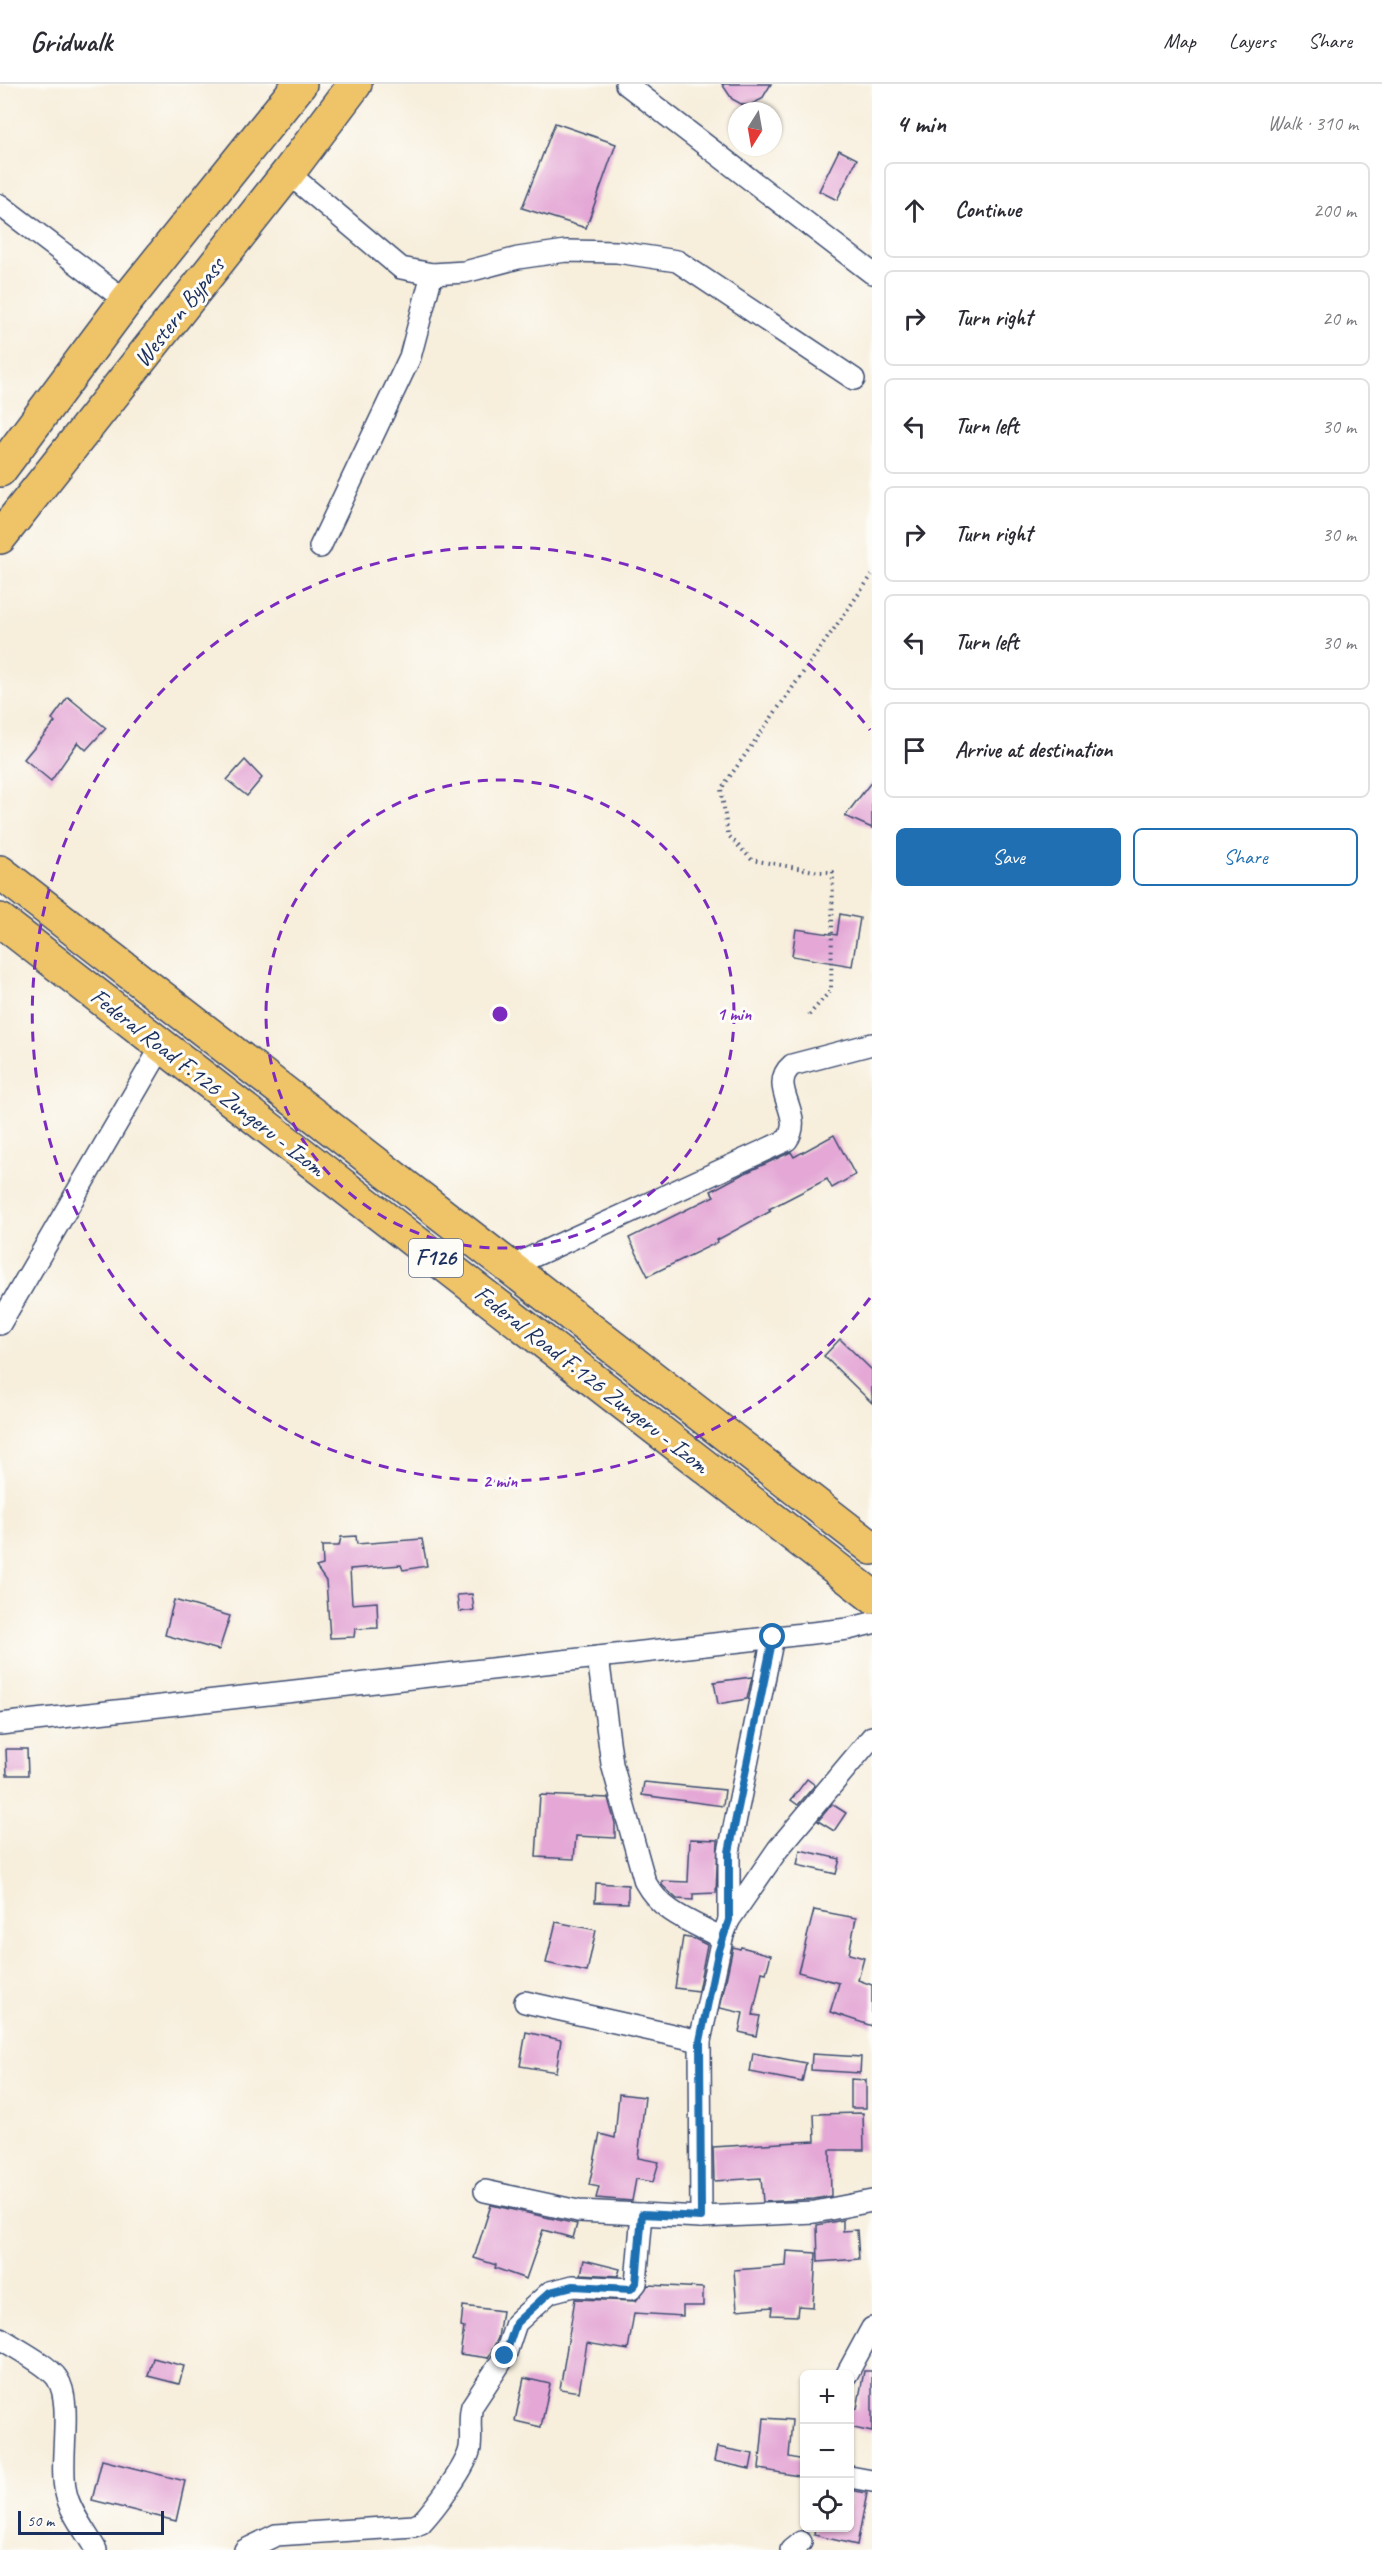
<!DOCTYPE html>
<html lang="en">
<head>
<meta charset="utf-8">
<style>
  :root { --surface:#fff; --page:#f7f7f7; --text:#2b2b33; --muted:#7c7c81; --line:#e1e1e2; --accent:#1f6fb2 }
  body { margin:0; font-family:Caveat,sans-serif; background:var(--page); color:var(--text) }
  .controls { position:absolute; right:18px; bottom:18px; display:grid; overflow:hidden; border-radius:9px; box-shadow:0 2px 4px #0004 }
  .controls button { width:54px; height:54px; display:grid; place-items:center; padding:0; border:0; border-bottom:2px solid var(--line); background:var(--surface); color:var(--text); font:30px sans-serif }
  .compass { position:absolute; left:728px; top:18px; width:54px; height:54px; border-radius:50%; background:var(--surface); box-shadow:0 2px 4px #0004; rotate:191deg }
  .scale { position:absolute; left:18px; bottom:15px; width:146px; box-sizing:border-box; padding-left:6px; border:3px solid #1b2f5e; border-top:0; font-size:16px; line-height:21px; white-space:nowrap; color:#1b2f5e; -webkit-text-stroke:4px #fdfcf7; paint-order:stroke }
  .stop { position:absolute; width:18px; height:18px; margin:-14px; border:4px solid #1f6fb2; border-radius:50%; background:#fff }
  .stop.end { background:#1f6fb2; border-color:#fff; box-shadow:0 2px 6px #0008 }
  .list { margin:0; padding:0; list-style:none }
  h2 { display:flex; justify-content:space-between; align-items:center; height:78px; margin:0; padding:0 24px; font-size:26px }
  h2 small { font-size:20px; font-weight:400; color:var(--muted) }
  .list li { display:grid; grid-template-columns:39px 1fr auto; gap:18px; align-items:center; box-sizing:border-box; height:96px; margin:0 12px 12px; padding:0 12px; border:2px solid var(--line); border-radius:9px }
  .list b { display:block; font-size:22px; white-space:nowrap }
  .list em { font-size:20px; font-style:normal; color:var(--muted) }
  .actions { display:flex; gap:12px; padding:18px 24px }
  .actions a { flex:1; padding:14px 0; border:2px solid var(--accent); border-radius:9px; text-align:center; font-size:21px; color:var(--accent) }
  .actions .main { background:var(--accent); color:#fff }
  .icon { flex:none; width:33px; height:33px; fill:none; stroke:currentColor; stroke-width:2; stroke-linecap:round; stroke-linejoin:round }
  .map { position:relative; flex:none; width:872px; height:2466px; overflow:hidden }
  header { display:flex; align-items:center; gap:36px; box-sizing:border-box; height:84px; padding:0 30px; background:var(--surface); border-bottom:2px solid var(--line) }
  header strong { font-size:28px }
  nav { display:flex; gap:33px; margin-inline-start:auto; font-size:21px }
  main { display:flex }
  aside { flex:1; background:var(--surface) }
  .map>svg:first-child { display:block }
</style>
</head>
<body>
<header>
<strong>Gridwalk</strong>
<nav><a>Map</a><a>Layers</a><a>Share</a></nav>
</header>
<main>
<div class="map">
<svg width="872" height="2466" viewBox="0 0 872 2466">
  <rect width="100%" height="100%" fill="#fdfcf7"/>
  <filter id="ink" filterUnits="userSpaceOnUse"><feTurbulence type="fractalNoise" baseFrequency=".0167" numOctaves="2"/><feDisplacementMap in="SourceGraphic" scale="12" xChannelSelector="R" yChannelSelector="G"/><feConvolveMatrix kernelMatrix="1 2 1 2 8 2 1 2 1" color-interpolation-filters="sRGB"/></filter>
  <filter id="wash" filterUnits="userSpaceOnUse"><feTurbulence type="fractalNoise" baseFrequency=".008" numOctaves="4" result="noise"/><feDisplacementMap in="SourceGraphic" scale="24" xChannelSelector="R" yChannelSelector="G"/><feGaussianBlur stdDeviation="1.35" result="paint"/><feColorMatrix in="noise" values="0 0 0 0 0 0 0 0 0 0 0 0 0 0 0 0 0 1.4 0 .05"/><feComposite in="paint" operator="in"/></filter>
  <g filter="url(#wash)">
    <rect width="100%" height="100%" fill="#f7eedb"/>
    <g id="blocks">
      <g fill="#e4a7d6">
        <polygon points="722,0 771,0 762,15 750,21 743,21 732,15"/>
        <polygon points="555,39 616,60 586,144 522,124"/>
        <polygon points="839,66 857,75 837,116 819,107"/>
        <polygon points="68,613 106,644 86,666 78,658 51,697 24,675 55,638 52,635"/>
        <polygon points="245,676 262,694 247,712 227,696"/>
        <polygon points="872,697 872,744 845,732"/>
        <polygon points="840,830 860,834 852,882 792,872 796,845 837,851"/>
        <polygon points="834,1051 855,1091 832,1104 827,1095 769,1125 771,1127 717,1156 718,1158 648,1192 629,1154 714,1112 711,1107 741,1091 791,1068 794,1073"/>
        <polygon points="840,1255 872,1286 872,1319 824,1272"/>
        <polygon points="356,1452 357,1460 422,1455 427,1482 403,1486 401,1481 350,1485 352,1520 377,1518 378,1544 355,1545 354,1553 330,1554 326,1497 316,1483 323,1481 322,1462 339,1462 341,1453"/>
        <polygon points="472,1510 474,1526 459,1528 457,1511"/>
        <polygon points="174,1516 230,1532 219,1566 165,1551"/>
        <polygon points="752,1593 747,1615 718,1620 714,1598"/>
        <polygon points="6,1665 27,1665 28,1691 7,1691"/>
        <polygon points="807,1695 815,1701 798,1721 791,1716"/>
        <polygon points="644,1698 725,1706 723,1722 642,1711"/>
        <polygon points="540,1711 608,1714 615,1739 615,1754 576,1752 574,1775 536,1773"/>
        <polygon points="832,1720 846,1729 834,1747 818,1737"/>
        <polygon points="690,1755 718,1756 716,1809 693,1810 693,1816 677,1815 662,1801 662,1797 688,1798"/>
        <polygon points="800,1766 840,1775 836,1790 797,1781"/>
        <polygon points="596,1799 628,1801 628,1819 595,1818"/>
        <polygon points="814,1826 856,1834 849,1870 864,1874 858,1896 872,1901 872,1942 830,1928 839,1899 798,1888"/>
        <polygon points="556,1838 596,1846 587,1888 546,1879"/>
        <polygon points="683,1853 695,1855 707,1861 698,1907 675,1904"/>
        <polygon points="733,1863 740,1865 741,1863 771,1871 766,1889 762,1888 753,1931 760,1932 756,1952 739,1948 743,1929 720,1924"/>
        <polygon points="526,1948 561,1956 556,1988 520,1982"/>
        <polygon points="753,1969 806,1979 802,1998 750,1988"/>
        <polygon points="812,1970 861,1973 860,1989 811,1986"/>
        <polygon points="851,1995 866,1996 866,2024 851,2024"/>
        <polygon points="619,2010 645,2013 638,2074 659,2078 653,2098 636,2095 632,2117 596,2114 599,2103 589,2101 600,2050 615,2054"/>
        <polygon points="863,2029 864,2066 830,2066 831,2112 814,2115 763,2118 761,2094 714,2097 713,2063 815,2057 814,2030"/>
        <polygon points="491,2121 577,2140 573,2154 543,2146 526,2195 495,2184 496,2181 474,2174"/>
        <polygon points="843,2136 843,2147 857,2146 859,2175 818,2178 817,2141"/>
        <polygon points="787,2167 816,2169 813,2223 798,2222 797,2232 771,2231 772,2223 737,2226 734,2186 786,2182"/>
        <polygon points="584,2176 620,2185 618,2192 581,2190"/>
        <polygon points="648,2201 703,2204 703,2222 683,2222 683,2232 634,2229 628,2266 587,2259 579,2308 560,2305 575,2215 636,2217"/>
        <polygon points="463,2222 502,2227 498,2254 488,2274 460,2270 464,2244 461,2243"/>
        <polygon points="153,2274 184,2282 179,2300 148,2292"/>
        <polygon points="864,2287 872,2287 872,2348 849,2343 849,2323 857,2325"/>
        <polygon points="524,2294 550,2300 541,2343 515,2337"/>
        <polygon points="764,2334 792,2336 789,2373 804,2376 804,2393 759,2385"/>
        <polygon points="717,2363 753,2370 750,2385 714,2377"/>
        <polygon points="102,2376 185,2397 176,2437 92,2416"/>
        <polygon points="849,2406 867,2409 857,2461 814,2451 815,2444 849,2444"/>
      </g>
    </g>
  </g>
  <g filter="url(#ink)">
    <use href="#blocks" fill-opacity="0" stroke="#3c4c71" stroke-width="1.5"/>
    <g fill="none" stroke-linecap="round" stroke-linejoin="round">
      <defs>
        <g id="street">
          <polyline points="626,0 872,189"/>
          <polyline points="288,89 401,184 432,190 465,188 518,174 566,167 617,168 677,177 854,295"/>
          <polyline points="0,121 126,217"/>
          <polyline points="320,463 410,273 432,190"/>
          <path d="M510 1183 787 1056C806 1030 766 1003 792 981L872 960"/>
          <polyline points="0,1240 162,962"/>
          <path d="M598 1573 612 1680 645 1798C662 1829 692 1838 722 1854"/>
          <polyline points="0,1640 848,1545 872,1539"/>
          <polyline points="729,1836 729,1768 773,1553"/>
          <polyline points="525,1918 700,1957"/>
          <polyline points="485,2107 578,2127 701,2133 815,2128 872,2117"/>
          <polyline points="701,2133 700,1957 722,1854 729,1836 778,1765 872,1653"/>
          <path d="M0 2254C15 2264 47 2280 57 2294 74 2319 58 2378 66 2409 70 2428 86 2448 96 2466"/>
          <polyline points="847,2290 872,2244"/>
          <polyline points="850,2393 872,2397"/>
          <path d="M245 2466 276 2451 414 2442 421 2439C434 2425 467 2382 470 2364 472 2350 468 2336 472 2322L505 2272 516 2239 550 2208 573 2202 631 2205 636 2199 642 2130"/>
          <polyline points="791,2466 801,2458"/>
        </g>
        <g id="primary">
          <polyline points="0,386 126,217 300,0"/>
          <polyline points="0,453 288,89 355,0"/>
          <polyline points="0,788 872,1464"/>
          <polyline points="0,836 872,1512"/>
        </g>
      </defs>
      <use href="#street" stroke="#3c4c71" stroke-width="24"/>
      <use href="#primary" stroke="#3c4c71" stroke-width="36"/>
      <polyline stroke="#3c4c71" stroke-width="4" stroke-dasharray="1.5 4.5" stroke-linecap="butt" points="809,931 831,906 833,788 820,788 752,776 728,751 721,705 872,491"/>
      <use href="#street" stroke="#fff" stroke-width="21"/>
      <use href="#primary" stroke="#efc469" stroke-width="33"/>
    </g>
  </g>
  <g fill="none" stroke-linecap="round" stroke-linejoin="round" filter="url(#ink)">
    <polyline stroke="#1f6fb2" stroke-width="8" points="505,2272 516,2239 550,2208 573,2202 631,2205 636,2199 642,2130 701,2133 700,1957 718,1869 729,1836 729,1768 773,1553"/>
  </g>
  <g fill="none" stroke="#7b2cbf" stroke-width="3" stroke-dasharray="10 8">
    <circle cx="500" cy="930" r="234"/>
    <path d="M870 1214A467 467 0 1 1 870 646"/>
  </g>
  <g text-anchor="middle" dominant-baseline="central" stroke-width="6" stroke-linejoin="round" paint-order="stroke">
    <rect fill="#fdfcf7" stroke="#5f6c8c" stroke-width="1.5" x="409" y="1155" width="54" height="38" rx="4.5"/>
    <g font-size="22" font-weight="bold" fill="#1b2f5e">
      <text x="436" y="1174">F126</text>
    </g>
    <g font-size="24" fill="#1b2f5e" stroke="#fdfcf7">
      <text transform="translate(179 228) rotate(-52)">Western Bypass</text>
      <text transform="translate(208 998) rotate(38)">Federal Road F.126 Zungeru - Izom</text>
      <text transform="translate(592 1295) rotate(38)">Federal Road F.126 Zungeru - Izom</text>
    </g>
  </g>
  <circle cx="500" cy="930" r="9" fill="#7b2cbf" stroke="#fdfcf7" stroke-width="3"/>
  <g font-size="18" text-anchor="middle" font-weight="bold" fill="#7b2cbf" stroke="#fdfcf7" stroke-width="6" stroke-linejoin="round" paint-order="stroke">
    <text x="734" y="936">1 min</text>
    <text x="500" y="1403">2 min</text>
  </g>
</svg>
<div class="controls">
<button>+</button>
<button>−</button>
<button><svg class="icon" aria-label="locate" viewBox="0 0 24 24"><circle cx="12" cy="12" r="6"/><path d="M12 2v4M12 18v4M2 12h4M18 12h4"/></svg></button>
</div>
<svg class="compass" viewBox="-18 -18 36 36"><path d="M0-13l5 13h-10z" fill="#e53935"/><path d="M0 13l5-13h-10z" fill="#7c7c81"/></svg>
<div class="scale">50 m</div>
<div class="stop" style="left:773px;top:1553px"></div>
<div class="stop end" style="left:505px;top:2272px"></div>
</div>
<aside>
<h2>4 min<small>Walk · 310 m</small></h2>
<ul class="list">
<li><svg class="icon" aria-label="ahead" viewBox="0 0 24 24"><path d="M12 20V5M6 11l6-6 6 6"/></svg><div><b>Continue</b></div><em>200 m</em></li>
<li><svg class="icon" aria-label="right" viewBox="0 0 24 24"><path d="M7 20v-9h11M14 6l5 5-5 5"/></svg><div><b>Turn right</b></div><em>20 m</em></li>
<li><svg class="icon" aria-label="left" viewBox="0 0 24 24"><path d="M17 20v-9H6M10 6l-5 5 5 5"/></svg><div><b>Turn left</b></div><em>30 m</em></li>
<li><svg class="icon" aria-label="right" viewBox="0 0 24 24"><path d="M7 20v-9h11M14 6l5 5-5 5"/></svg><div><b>Turn right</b></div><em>30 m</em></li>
<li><svg class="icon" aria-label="left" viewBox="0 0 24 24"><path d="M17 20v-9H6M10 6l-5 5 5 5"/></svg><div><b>Turn left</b></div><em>30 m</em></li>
<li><svg class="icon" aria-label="arrive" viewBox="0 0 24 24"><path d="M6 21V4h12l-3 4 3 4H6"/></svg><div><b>Arrive at destination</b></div></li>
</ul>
<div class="actions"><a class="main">Save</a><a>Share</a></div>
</aside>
</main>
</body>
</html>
